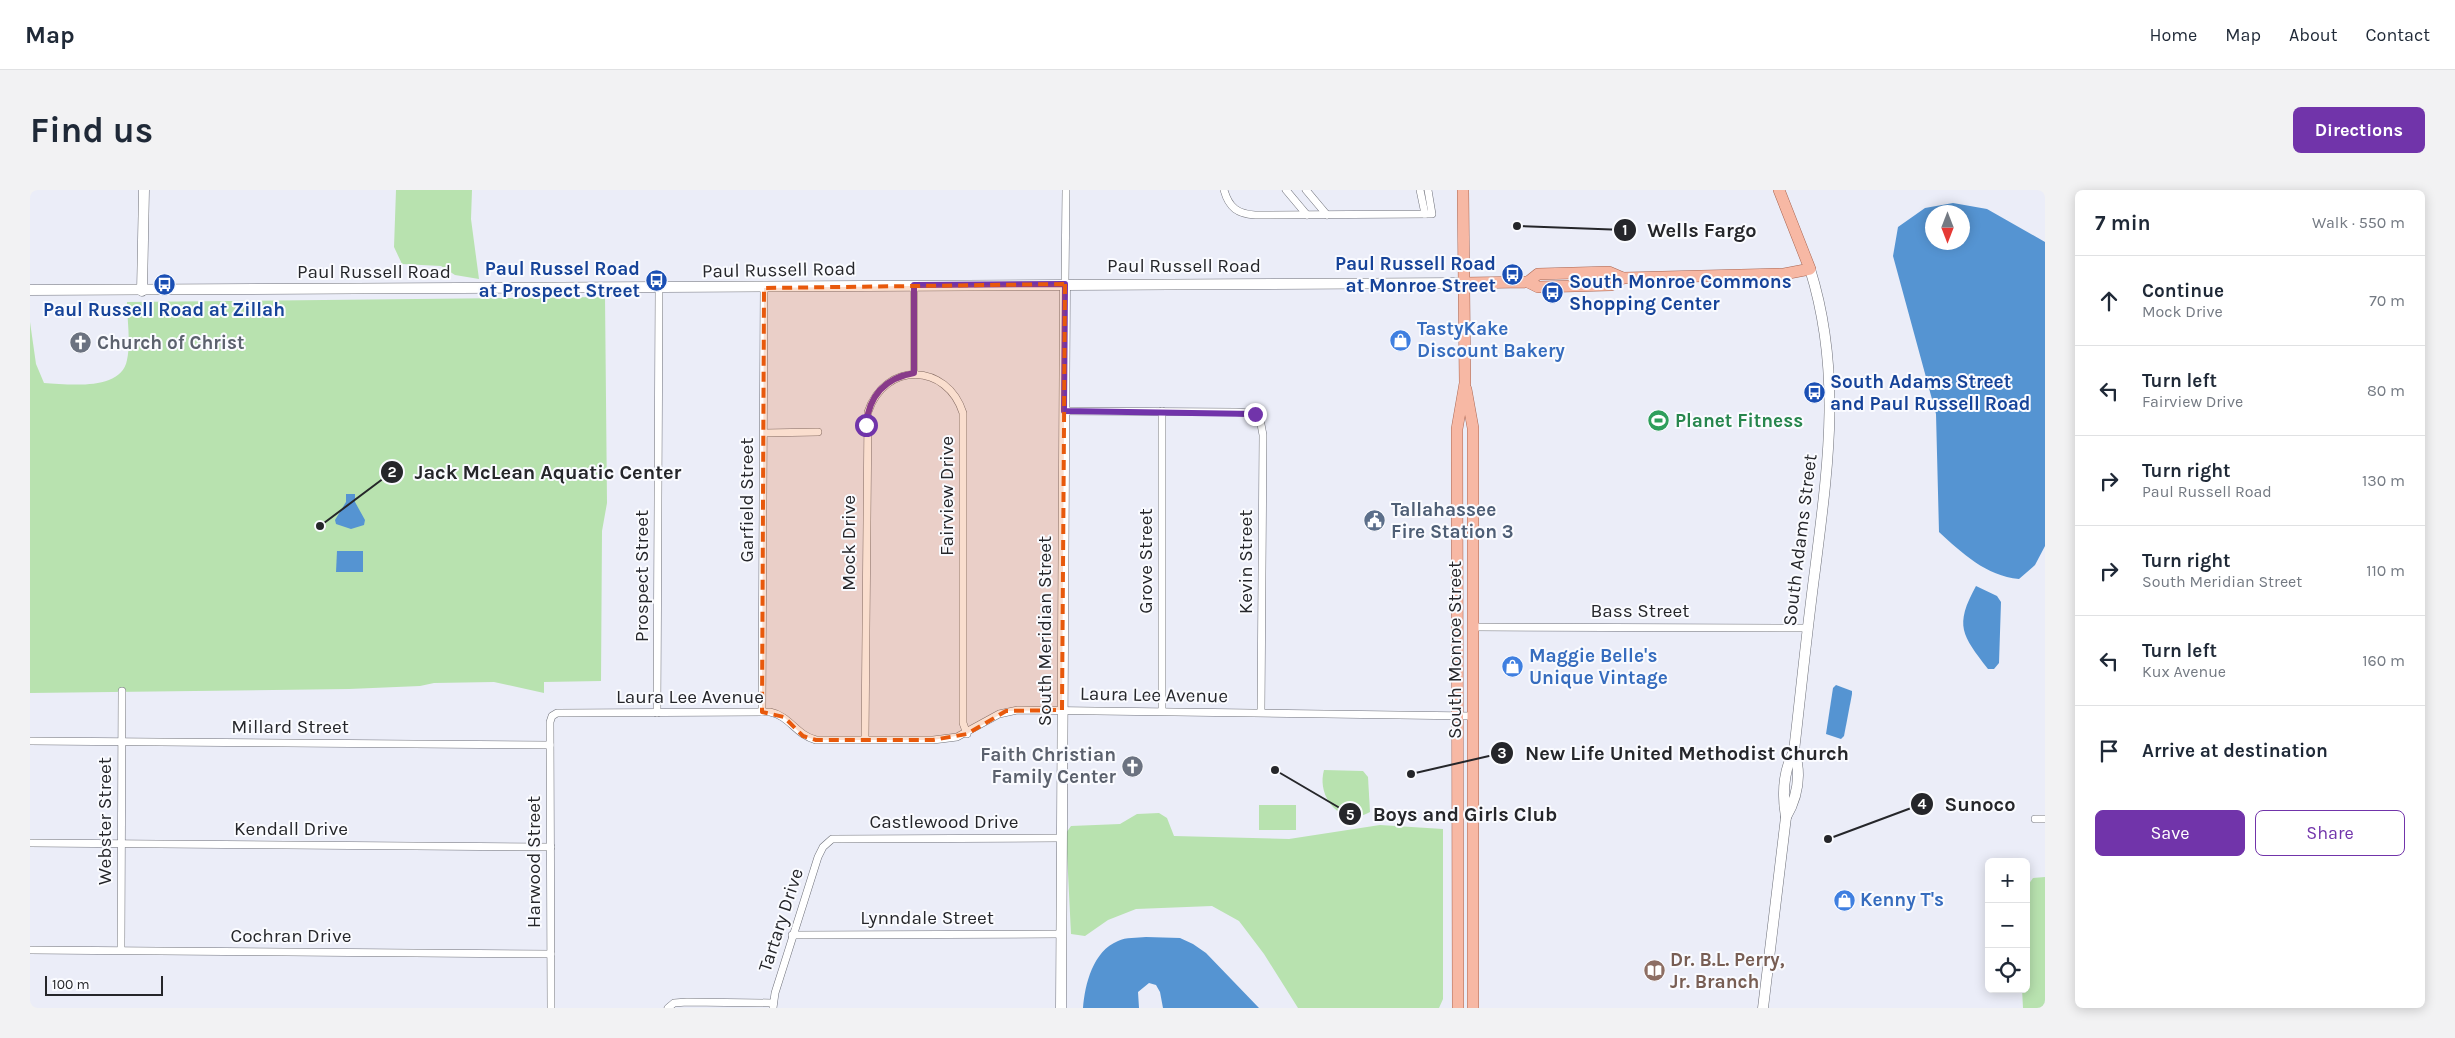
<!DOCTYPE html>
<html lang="en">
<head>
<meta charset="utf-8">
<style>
  :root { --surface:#fff; --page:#f2f2f3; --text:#1f2937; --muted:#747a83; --line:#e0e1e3; --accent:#7134aa }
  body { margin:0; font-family:Karla,sans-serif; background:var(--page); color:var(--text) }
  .controls { position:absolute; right:15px; bottom:15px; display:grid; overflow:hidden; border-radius:8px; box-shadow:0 2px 12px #0003 }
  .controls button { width:45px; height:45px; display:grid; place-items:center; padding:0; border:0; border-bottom:1px solid var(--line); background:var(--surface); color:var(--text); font:25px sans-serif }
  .compass { position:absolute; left:1895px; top:15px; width:45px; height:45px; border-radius:50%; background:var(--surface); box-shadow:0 2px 12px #0003; rotate:180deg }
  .scale { position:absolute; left:15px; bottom:12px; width:118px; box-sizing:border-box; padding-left:5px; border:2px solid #25262a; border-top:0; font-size:14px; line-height:18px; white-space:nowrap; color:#25262a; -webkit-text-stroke:4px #fafbff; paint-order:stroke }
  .stop { position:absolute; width:15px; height:15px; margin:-11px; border:4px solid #7134aa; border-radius:50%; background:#fff }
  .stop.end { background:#7134aa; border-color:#fff; box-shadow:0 1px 5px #0008 }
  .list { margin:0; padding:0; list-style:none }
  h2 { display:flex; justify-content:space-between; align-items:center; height:65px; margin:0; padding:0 20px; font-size:21px }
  h2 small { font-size:16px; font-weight:400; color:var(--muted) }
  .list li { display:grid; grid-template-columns:32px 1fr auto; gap:15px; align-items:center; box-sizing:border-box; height:90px; padding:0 20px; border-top:1px solid var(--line) }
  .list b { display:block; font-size:19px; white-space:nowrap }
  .list p { margin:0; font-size:16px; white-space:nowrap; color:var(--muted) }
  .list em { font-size:16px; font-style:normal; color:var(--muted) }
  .actions { display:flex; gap:10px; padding:15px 20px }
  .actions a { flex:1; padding:11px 0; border:1px solid var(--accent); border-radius:8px; text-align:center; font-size:18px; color:var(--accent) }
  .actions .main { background:var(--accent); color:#fff }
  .icon { flex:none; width:28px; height:28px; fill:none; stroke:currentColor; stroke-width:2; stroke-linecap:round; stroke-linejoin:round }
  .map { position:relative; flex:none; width:2015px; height:818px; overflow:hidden; border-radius:8px }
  header { display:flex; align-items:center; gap:30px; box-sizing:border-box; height:70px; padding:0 25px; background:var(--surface); border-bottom:1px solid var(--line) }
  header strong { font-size:24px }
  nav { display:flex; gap:28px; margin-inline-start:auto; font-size:18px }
  .intro { display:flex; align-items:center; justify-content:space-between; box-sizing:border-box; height:120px; padding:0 30px }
  h1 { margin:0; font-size:35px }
  .button { padding:12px 22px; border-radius:8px; background:var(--accent); color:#fff; font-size:18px; font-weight:700 }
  main { display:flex; gap:30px; padding:0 30px }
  aside { flex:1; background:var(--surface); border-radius:8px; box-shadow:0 2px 12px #0003 }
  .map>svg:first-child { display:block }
</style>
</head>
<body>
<header>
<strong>Map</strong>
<nav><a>Home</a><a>Map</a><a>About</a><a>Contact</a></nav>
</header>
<div class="intro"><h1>Find us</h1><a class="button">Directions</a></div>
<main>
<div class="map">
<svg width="2015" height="818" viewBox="0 0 2015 818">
  <rect width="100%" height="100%" fill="#ebedf8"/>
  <g fill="#b8e2af">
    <polygon points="366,0 442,0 441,29 449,89 425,85 411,76 372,74 364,57"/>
    <path d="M575 107 577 313 572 341 571 491 514 492V503L464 492 404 493 390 496 319 499 0 503V132L6 174 14 193C37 194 91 202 97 170 101 152 97 130 97 112Z"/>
    <path d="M1294 580 1333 581 1338 587 1340 622C1312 638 1286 608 1294 580Z"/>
    <rect x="1229" y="615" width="37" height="25"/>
    <polygon points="1129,623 1137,628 1144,646 1259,649 1350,635 1413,639 1413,809 1409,818 1268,818 1234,764 1209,731 1182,716 1106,719 1078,730 1055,746 1041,744 1036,643 1041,636 1090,634 1107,624"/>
    <polygon points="2015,687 2015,818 1993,818 1992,799 1996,799 1996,698 2003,688"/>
  </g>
  <g fill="#5594d2" fill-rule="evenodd">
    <path d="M1923 13 1957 19 2015 52V356L2005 375 1989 389C1956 386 1932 363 1909 342L1906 224 1863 66 1868 37 1895 18ZM1902 22H1932V52H1902Z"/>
    <polygon points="316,304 325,304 325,312 335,330 334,335 321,339 306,334 305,330 316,312"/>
    <polygon points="307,361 333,361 333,382 306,382"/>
    <path d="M1946 396 1967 406 1971 412 1969 473 1964 479H1958C1932 445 1924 436 1946 396Z"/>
    <polygon points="1806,495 1822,501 1822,504 1814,546 1811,549 1796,544 1803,498"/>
    <path d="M1116 747 1150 748 1163 754 1176 763 1229 818H1133L1130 802 1126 795 1119 793 1108 802 1109 818H1053C1055 794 1063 761 1088 751 1096 747 1107 748 1116 747Z"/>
  </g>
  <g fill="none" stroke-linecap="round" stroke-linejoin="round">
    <defs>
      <g id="street">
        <path d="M1194 0C1199 18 1208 24 1225 25L1402 24 1398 0"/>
        <polyline points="1256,0 1277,25"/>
        <polyline points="1276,0 1297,25"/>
        <polyline points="1390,0 1395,24"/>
        <polyline points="1035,94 1036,0"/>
        <polyline points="884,95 884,183"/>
        <polyline points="1034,221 1206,222 1220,223 1230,229 1233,245 1231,522"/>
        <polyline points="734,243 788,242"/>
        <polyline points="1442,437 1778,438"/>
        <polyline points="1132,521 1132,221"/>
        <polyline points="732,522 734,98"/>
        <polyline points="627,523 629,99"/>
        <path d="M835 549 838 222C855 171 917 173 933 223V533L937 544"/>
        <polyline points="0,551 520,555"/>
        <polyline points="2005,629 2015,629"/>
        <polyline points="0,653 521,657"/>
        <polyline points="762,745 1031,744"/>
        <polyline points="0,760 521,764"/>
        <polyline points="91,760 92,501"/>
        <path d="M521 818 520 532 522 526 527 523 740 522C760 526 766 545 786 550H903L927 547 969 524 988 520 1442 526"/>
        <polyline points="638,818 644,813 657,812 743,813"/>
        <polyline points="743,818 745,803 788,667 793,657 802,649 1032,648"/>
      </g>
      <g id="secondary">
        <polyline points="0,100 1433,93"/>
        <polyline points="112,101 114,0"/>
        <path d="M1756 627C1768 606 1772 585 1764 561"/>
        <polyline points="1031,818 1035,94"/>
        <path d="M1733 818 1756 627C1752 604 1753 582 1764 561 1771 501 1777 440 1785 380 1798 276 1812 181 1780 79"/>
      </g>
      <g id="primary">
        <polyline points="1498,92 1508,84 1579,82 1593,88 1754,84 1780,79 1749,0"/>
        <polyline points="1433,93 1498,92 1508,97 1581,95 1593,88"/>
        <polyline points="1436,199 1443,238 1443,818"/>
        <polyline points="1428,818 1427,239 1435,193 1433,0"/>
      </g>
    </defs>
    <use href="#street" stroke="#6e7079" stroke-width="8"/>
    <use href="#secondary" stroke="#6e7079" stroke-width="11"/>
    <use href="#primary" stroke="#aa6652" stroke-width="12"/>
    <use href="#street" stroke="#fff" stroke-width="7"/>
    <use href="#secondary" stroke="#fff" stroke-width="10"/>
    <use href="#primary" stroke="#f7b8a4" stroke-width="11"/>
  </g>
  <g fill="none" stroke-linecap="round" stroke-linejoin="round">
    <path stroke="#7134aa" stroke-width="6" d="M836 235C839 206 855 188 884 183V95L1035 94 1034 221 1225 224"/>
  </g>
  <path fill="#e8590c" fill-opacity="0.2" stroke="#e8590c" stroke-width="4" stroke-dasharray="10 6" stroke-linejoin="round" d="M1035 94 1032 520 976 521 937 544 903 550H786L773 546 754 527 732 522 734 98Z"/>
  <defs>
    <symbol id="bus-disc" viewBox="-11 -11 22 22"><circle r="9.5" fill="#1a4fb4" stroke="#fafbff"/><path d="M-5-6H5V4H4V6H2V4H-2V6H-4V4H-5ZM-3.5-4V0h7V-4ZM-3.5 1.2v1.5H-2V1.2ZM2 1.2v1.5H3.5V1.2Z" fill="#fff"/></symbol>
    <symbol id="shop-disc" viewBox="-11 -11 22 22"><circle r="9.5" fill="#3f7fe0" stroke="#fafbff"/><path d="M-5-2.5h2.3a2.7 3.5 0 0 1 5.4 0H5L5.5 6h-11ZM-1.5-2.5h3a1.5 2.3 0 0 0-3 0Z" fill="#fff"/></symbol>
    <symbol id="church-disc" viewBox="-11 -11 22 22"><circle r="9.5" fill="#6b7280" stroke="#fafbff"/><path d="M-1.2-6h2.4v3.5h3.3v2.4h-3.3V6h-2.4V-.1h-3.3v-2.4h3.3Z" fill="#fff"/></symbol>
    <symbol id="stadium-disc" viewBox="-11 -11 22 22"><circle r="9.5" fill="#2e9e5b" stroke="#fafbff"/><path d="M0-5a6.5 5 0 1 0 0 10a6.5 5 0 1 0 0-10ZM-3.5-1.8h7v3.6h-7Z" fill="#fff"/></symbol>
    <symbol id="civic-disc" viewBox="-11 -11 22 22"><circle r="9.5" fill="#5c6f8a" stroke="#fafbff"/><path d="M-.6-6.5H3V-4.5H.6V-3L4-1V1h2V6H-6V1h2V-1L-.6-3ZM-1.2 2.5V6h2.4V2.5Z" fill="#fff"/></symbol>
    <symbol id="library-disc" viewBox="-11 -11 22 22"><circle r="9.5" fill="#8d6e63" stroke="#fafbff"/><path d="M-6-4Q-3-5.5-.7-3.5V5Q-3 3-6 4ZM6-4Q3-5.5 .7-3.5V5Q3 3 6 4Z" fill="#fff"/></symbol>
  </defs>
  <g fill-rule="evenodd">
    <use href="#bus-disc" x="1470" y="72" width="25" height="25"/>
    <use href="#bus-disc" x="614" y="78" width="25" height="25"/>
    <use href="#bus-disc" x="122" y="82" width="25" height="25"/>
    <use href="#bus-disc" x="1510" y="90" width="25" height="25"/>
    <use href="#shop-disc" x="1358" y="138" width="25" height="25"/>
    <use href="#church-disc" x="38" y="140" width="25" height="25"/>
    <use href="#bus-disc" x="1772" y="190" width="25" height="25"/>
    <use href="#stadium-disc" x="1616" y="218" width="25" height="25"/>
    <use href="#civic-disc" x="1332" y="318" width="25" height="25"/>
    <use href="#shop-disc" x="1470" y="464" width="25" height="25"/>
    <use href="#church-disc" x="1090" y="564" width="25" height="25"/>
    <use href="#shop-disc" x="1802" y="698" width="25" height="25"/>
    <use href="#library-disc" x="1612" y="768" width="25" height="25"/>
  </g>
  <g text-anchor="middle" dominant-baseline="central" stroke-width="4" stroke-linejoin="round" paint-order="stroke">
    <g font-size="19" font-weight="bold" fill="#164399" stroke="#fafbff" text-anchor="end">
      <text x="1466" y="74">Paul Russell Road<tspan x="1466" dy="22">at Monroe Street</tspan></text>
      <text x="610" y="79">Paul Russel Road<tspan x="610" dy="22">at Prospect Street</tspan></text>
      <text x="1539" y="92" text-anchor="start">South Monroe Commons<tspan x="1539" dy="22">Shopping Center</tspan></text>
      <text x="134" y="120" text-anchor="middle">Paul Russell Road at Zillah</text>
      <text x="1800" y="192" text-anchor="start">South Adams Street<tspan x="1800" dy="22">and Paul Russell Road</tspan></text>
    </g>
    <g font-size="19" fill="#25262a" stroke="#fafbff">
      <text x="1154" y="76">Paul Russell Road</text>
      <text transform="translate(749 80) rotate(-1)">Paul Russell Road</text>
      <text x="344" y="82">Paul Russell Road</text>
      <text transform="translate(917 306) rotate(-90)">Fairview Drive</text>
      <text transform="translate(717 310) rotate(-90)">Garfield Street</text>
      <text transform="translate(1770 350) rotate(-83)">South Adams Street</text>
      <text transform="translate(819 353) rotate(-90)">Mock Drive</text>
      <text transform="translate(1116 371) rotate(-90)">Grove Street</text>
      <text transform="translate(1216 372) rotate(-90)">Kevin Street</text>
      <text transform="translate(612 386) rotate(-90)">Prospect Street</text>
      <text x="1610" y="421">Bass Street</text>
      <text transform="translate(1015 441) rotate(-90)">South Meridian Street</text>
      <text transform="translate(1425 460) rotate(-90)">South Monroe Street</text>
      <text transform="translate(1124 505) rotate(1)">Laura Lee Avenue</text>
      <text x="660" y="507">Laura Lee Avenue</text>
      <text x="260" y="537">Millard Street</text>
      <text transform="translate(75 631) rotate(-90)">Webster Street</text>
      <text x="914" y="632">Castlewood Drive</text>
      <text x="261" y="639">Kendall Drive</text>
      <text transform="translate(504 672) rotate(-90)">Harwood Street</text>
      <text x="897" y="728">Lynndale Street</text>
      <text transform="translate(751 730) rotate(-72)">Tartary Drive</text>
      <text x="261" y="746">Cochran Drive</text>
    </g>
    <g font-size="19" font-weight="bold" fill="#366cbe" stroke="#fafbff" text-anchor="start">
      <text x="1387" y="139">TastyKake<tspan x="1387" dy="22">Discount Bakery</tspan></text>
      <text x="1499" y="466">Maggie Belle's<tspan x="1499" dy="22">Unique Vintage</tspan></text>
      <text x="1830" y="710">Kenny T's</text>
    </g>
    <g font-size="19" font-weight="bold" fill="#5b616d" stroke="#fafbff" text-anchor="start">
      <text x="67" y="153">Church of Christ</text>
      <text x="1086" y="565" text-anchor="end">Faith Christian<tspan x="1086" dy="22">Family Center</tspan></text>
    </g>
    <g font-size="19" font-weight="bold" fill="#27864d" stroke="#fafbff" text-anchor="start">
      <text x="1645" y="231">Planet Fitness</text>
    </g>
    <g font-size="19" font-weight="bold" fill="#4e5e75" stroke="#fafbff" text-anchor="start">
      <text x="1361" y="320">Tallahassee<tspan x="1361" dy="22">Fire Station 3</tspan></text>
    </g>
    <g font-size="19" font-weight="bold" fill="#785e54" stroke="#fafbff" text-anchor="start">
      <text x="1640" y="770">Dr. B.L. Perry,<tspan x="1640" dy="22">Jr. Branch</tspan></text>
    </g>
  </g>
  <path fill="none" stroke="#25262a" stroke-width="2" d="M1487 36L1595 40M290 336L362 282M1381 584L1472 563M1798 649L1892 614M1245 580L1320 624"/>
  <g fill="#25262a" stroke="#fafbff" stroke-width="2">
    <circle cx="1487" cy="36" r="5"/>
    <circle cx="290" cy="336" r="5"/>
    <circle cx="1381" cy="584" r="5"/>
    <circle cx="1798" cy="649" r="5"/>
    <circle cx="1245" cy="580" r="5"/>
    <circle cx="1595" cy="40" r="12"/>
    <circle cx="362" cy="282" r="12"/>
    <circle cx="1472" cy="563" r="12"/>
    <circle cx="1892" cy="614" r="12"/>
    <circle cx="1320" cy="624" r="12"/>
  </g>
  <g font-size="15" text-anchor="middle" font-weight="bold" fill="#fff">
    <text x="1595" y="45">1</text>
    <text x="362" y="287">2</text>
    <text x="1472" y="568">3</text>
    <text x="1892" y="619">4</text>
    <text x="1320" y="630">5</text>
  </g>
  <g font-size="20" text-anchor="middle" font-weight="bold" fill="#25262a" stroke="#fafbff" stroke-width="4" stroke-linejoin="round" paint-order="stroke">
    <text x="1672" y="47">Wells Fargo</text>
    <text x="518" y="289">Jack McLean Aquatic Center</text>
    <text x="1657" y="570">New Life United Methodist Church</text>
    <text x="1950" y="621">Sunoco</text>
    <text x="1435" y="631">Boys and Girls Club</text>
  </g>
</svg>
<div class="controls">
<button>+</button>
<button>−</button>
<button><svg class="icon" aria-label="locate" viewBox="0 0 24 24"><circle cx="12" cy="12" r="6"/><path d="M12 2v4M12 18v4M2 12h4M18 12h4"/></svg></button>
</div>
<svg class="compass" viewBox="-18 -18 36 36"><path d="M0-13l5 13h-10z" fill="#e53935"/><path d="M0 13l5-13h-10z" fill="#747a83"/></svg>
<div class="scale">100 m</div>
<div class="stop" style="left:836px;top:235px"></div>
<div class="stop end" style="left:1225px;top:224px"></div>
</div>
<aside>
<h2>7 min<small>Walk · 550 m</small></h2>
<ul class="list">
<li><svg class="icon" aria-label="ahead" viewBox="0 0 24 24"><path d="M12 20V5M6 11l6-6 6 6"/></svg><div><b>Continue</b><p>Mock Drive</p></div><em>70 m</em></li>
<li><svg class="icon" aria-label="left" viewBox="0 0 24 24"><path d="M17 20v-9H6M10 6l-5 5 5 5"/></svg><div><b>Turn left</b><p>Fairview Drive</p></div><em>80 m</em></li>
<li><svg class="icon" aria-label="right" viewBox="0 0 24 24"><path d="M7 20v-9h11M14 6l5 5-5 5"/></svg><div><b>Turn right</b><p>Paul Russell Road</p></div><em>130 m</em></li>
<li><svg class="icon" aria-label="right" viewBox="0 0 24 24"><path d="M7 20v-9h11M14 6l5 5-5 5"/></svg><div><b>Turn right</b><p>South Meridian Street</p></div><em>110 m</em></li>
<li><svg class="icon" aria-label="left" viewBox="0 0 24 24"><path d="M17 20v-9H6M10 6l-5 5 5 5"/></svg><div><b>Turn left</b><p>Kux Avenue</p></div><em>160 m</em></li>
<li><svg class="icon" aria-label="arrive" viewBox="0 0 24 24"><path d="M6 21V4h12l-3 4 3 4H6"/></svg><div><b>Arrive at destination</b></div></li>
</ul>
<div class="actions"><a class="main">Save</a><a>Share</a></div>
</aside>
</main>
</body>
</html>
